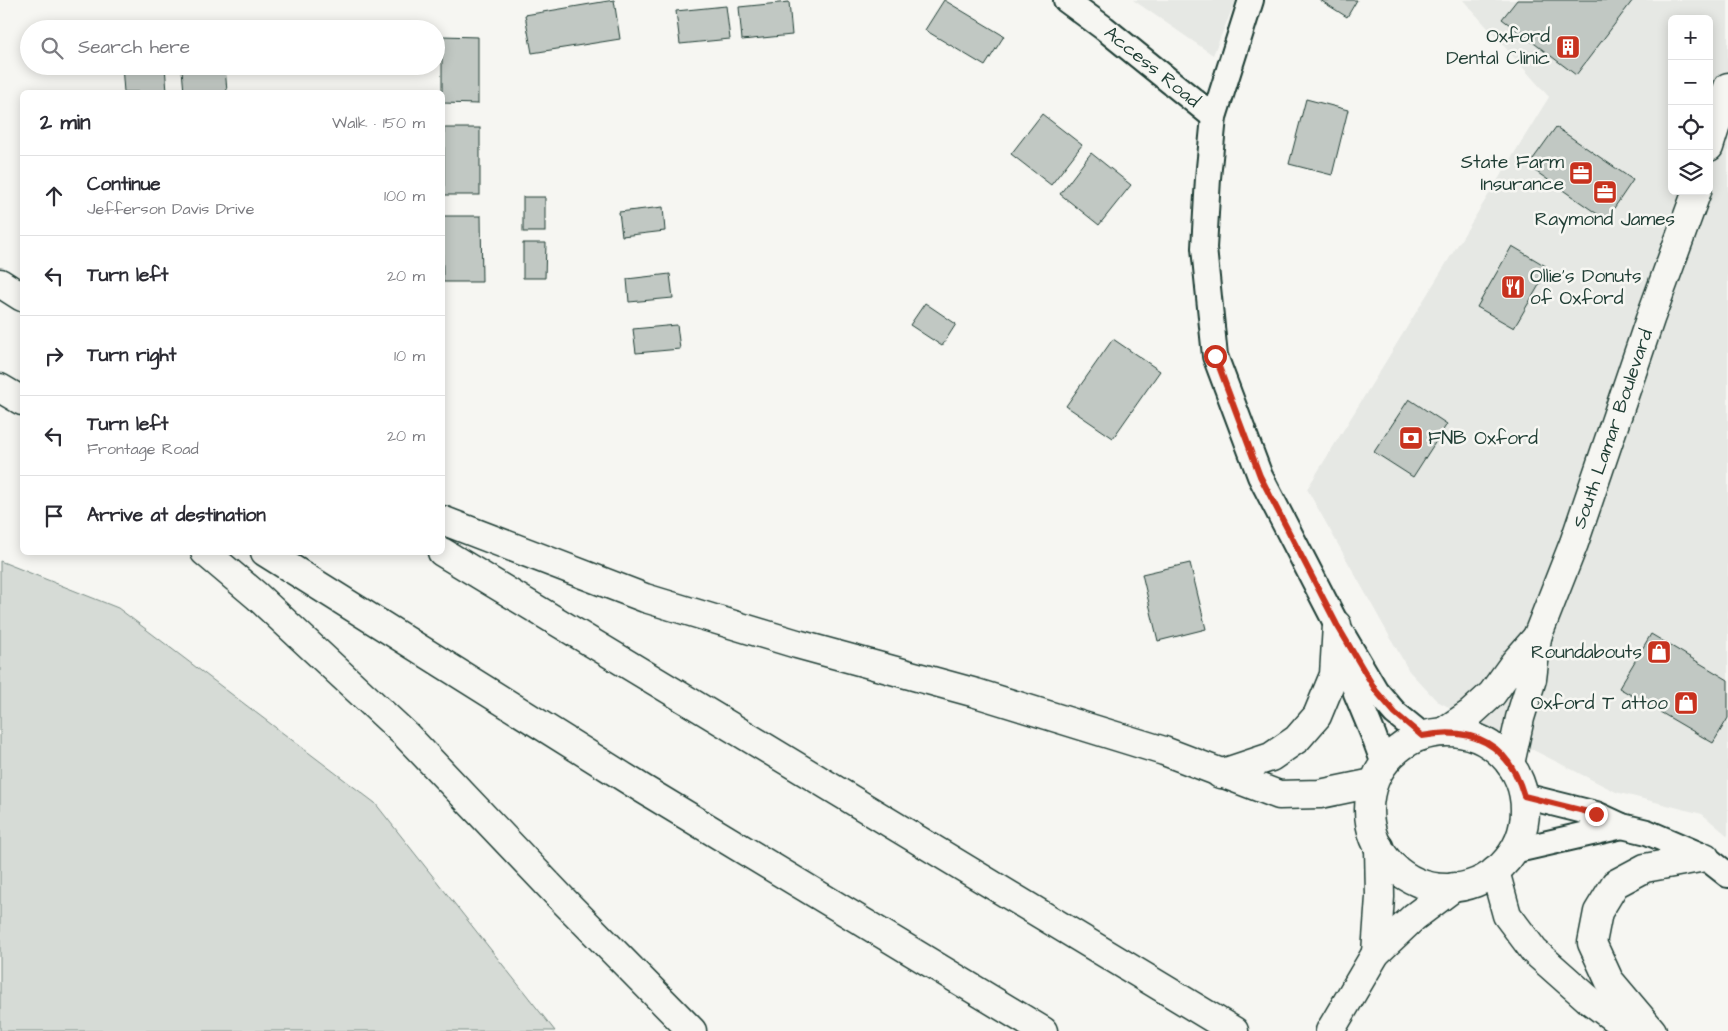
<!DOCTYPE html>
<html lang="en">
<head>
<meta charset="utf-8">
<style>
  :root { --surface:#fff; --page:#f2f2f3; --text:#2b2b33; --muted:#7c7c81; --line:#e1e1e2 }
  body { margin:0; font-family:"Architects Daughter",sans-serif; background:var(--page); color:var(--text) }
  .controls { position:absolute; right:15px; top:15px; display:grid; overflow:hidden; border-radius:8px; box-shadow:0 2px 12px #0003 }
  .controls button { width:45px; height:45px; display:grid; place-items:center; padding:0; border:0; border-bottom:1px solid var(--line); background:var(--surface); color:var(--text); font:25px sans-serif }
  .stop { position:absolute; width:15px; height:15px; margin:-11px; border:4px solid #c8321e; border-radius:50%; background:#fff }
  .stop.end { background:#c8321e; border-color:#fff; box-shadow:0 1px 5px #0008 }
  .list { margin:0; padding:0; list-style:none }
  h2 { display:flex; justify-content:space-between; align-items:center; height:65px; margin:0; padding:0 20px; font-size:21px }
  h2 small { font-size:16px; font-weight:400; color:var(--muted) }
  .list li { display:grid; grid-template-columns:32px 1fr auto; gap:15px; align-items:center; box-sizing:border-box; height:80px; padding:0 20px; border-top:1px solid var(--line) }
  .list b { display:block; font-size:19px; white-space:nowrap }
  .list p { margin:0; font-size:16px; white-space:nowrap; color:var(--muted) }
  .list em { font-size:16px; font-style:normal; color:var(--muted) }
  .icon { flex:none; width:28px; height:28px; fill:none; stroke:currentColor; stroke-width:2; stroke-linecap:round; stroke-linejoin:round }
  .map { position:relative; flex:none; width:1728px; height:1031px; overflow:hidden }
  .search { position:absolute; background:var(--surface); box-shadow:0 2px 12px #0003; left:20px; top:20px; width:425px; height:55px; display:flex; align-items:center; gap:12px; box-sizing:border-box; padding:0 18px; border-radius:28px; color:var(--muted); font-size:19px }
  .panel { position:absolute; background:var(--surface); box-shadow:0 2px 12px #0003; left:20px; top:90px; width:425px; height:465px; border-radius:8px }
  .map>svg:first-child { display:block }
</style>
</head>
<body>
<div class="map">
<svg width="1728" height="1031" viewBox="0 0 1728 1031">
  <rect width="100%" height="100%" fill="#f6f6f2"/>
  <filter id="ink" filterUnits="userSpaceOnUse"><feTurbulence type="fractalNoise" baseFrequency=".02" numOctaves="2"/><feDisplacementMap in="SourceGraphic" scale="10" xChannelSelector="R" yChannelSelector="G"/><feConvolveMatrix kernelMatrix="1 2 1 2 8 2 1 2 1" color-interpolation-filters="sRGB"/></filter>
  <g filter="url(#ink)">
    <g fill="#e6e8e4" fill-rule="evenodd">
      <polygon points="1133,0 1236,0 1213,55"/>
      <path d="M1463 0H1728V836L1702 814 1616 792 1437 701 1409 671 1307 489 1549 97ZM1672 19H1709V191H1672Z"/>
    </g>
    <polygon fill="#d6dbd6" stroke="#7a8c85" points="0,561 118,608 375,803 555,1031 0,1031"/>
    <g fill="#c1c8c3" stroke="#1f3d34">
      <polygon points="614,0 620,39 532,53 525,15"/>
      <polygon points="944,0 1004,36 985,66 925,30"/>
      <polygon points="1320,0 1357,0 1347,17"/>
      <polygon points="1517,0 1633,0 1576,75 1502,19"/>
      <polygon points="789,2 792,35 742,40 739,7"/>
      <polygon points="726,6 730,39 680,44 676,11"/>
      <polygon points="442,36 478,37 478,104 442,103"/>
      <polygon points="122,66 165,66 167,92 124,92"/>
      <polygon points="225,67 227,92 184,92 182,70"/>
      <polygon points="1306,99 1348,110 1332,175 1289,164"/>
      <polygon points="1042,114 1082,145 1051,185 1011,154"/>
      <polygon points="1556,127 1633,180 1606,220 1528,166"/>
      <rect x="444" y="128" width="36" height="67"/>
      <polygon points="1091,153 1131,185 1099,225 1060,194"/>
      <rect x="523" y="197" width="22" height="35"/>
      <polygon points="663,207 665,231 622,236 619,212"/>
      <polygon points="442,216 481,216 482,282 443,282"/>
      <polygon points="523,243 546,243 545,278 523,278"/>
      <polygon points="1512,246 1549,268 1514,328 1477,307"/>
      <polygon points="670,274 673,298 629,302 627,279"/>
      <polygon points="925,303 956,324 942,346 910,325"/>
      <polygon points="677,325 680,349 636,353 633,329"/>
      <polygon points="1113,339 1160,371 1113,438 1066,406"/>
      <polygon points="1409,399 1447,424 1413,477 1374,452"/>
      <polygon points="1190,563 1206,629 1158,641 1142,574"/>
      <polygon points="1651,634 1728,680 1728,718 1713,743 1619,688"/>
    </g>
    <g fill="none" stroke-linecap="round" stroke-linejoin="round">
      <defs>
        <g id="street">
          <polyline points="1066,0 1104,28 1214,117"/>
          <polyline points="1251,0 1214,117 1208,178 1204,248 1215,356 1260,476 1337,625 1376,691 1395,713 1422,735"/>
          <polyline points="1346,656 1356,693 1373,734 1384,764"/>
          <polyline points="1524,796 1596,814 1622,826 1647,832 1705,857 1728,875"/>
          <polyline points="1513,851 1622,826"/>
        </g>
        <g id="secondary">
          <polyline points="1709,147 1728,87"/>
          <polyline points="1443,732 1471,713 1492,694 1515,662 1537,637"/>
          <circle cx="1447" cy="810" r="78"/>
          <polyline points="1510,764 1520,718 1532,679 1537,637 1574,543 1650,319 1697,191"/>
          <polyline points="1376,953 1380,897 1379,847"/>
          <polyline points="1330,1031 1376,953 1414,917 1454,887"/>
        </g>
        <g id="highway">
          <polyline points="0,283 22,297"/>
          <polyline points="0,388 22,401"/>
          <polyline points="442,520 645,598 797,644 976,693 1164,751 1279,795 1320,794 1373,783"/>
          <polyline points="205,552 257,596 406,735 562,899 692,1031"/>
          <polyline points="265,552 643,789 1043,1031"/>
          <polyline points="442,552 1234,1031"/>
          <polyline points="1220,774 1271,757 1297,739 1317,716 1334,675 1337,625"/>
          <polyline points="1495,871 1507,915 1534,951 1587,998 1631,1031"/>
          <polyline points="1652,1031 1609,980 1592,943 1598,912 1615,884 1645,868 1705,857"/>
        </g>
      </defs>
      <use href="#street" stroke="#1f3d34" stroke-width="28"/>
      <use href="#secondary" stroke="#1f3d34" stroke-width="31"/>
      <use href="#highway" stroke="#1f3d34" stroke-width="31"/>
      <use href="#street" stroke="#f6f6f2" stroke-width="24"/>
      <use href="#secondary" stroke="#f6f6f2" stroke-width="28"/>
      <use href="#highway" stroke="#f6f6f2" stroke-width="28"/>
    </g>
  </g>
  <g fill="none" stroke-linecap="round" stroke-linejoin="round" filter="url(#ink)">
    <path stroke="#c8321e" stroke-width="6" d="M1215 356 1260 476 1337 625 1376 691 1395 713 1422 736C1474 726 1509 744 1524 796L1596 814"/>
  </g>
  <defs>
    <symbol id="building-square" viewBox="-11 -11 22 22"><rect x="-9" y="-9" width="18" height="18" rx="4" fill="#c8321e" stroke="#f6f6f2"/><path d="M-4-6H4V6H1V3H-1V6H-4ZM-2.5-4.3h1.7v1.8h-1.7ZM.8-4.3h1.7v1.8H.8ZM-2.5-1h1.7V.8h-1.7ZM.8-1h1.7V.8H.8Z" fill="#fff"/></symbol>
    <symbol id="office-square" viewBox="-11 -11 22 22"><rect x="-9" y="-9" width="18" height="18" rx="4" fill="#c8321e" stroke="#f6f6f2"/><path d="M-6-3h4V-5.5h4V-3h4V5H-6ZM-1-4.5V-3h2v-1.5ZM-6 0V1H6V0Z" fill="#fff"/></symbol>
    <symbol id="restaurant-square" viewBox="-11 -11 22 22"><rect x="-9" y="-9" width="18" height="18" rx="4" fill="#c8321e" stroke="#f6f6f2"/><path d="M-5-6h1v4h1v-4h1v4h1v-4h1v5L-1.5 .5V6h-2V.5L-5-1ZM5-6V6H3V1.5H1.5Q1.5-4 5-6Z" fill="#fff"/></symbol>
    <symbol id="bank-square" viewBox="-11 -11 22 22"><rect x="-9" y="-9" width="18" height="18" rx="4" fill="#c8321e" stroke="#f6f6f2"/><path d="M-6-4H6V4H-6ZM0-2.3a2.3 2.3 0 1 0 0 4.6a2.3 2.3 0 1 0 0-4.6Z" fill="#fff"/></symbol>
    <symbol id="shop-square" viewBox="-11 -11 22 22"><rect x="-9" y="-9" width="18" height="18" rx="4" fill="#c8321e" stroke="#f6f6f2"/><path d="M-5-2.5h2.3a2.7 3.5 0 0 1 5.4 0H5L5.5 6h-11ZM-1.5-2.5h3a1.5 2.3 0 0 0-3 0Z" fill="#fff"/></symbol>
  </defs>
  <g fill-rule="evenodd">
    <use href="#building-square" x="1554" y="33" width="28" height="28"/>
    <use href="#office-square" x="1567" y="159" width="28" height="28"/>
    <use href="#office-square" x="1591" y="178" width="28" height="28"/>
    <use href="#restaurant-square" x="1499" y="273" width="28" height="28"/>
    <use href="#bank-square" x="1397" y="424" width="28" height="28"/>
    <use href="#shop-square" x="1645" y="638" width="28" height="28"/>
    <use href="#shop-square" x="1672" y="689" width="28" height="28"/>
  </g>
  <g text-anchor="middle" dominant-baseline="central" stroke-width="5" stroke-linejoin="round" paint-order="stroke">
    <g font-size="19" fill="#1f3d34" stroke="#f6f6f2" text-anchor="end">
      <text x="1550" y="36">Oxford<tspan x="1550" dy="22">Dental Clinic</tspan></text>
      <text x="1564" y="162">State Farm<tspan x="1564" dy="22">Insurance</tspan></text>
      <text x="1605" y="219" text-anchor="middle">Raymond James</text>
      <text x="1530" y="276" text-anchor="start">Ollie's Donuts<tspan x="1530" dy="22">of Oxford</tspan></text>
      <text x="1428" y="438" text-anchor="start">FNB Oxford</text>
      <text x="1642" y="652">Roundabouts</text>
      <text x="1668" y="703">Oxford T attoo</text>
    </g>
    <g font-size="19" fill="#1f3d34" stroke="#f6f6f2">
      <text transform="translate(1152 67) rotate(39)">Access Road</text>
      <text transform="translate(1613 429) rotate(-71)">South Lamar Boulevard</text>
    </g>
  </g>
</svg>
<div class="controls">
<button>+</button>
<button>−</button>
<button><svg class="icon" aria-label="locate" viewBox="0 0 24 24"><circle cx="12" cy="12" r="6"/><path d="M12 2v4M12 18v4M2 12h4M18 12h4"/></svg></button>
<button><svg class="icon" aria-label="layers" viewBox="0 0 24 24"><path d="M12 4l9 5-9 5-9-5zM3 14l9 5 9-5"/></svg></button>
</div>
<div class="stop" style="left:1215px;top:356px"></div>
<div class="stop end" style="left:1596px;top:814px"></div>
<div class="search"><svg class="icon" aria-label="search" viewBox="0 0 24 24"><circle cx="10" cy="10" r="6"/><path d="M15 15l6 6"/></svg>Search here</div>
<section class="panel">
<h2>2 min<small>Walk · 150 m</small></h2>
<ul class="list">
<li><svg class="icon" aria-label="ahead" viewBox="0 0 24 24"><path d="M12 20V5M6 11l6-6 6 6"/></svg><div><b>Continue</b><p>Jefferson Davis Drive</p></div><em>100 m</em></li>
<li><svg class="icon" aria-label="left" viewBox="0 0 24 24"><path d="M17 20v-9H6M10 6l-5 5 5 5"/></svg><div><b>Turn left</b></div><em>20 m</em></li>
<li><svg class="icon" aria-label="right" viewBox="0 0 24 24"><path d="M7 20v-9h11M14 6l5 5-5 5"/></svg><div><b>Turn right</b></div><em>10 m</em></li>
<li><svg class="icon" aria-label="left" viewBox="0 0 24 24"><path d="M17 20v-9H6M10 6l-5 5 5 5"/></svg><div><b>Turn left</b><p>Frontage Road</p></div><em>20 m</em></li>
<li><svg class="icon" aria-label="arrive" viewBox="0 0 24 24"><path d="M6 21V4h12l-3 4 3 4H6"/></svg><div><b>Arrive at destination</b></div></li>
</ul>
</section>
</div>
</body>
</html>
